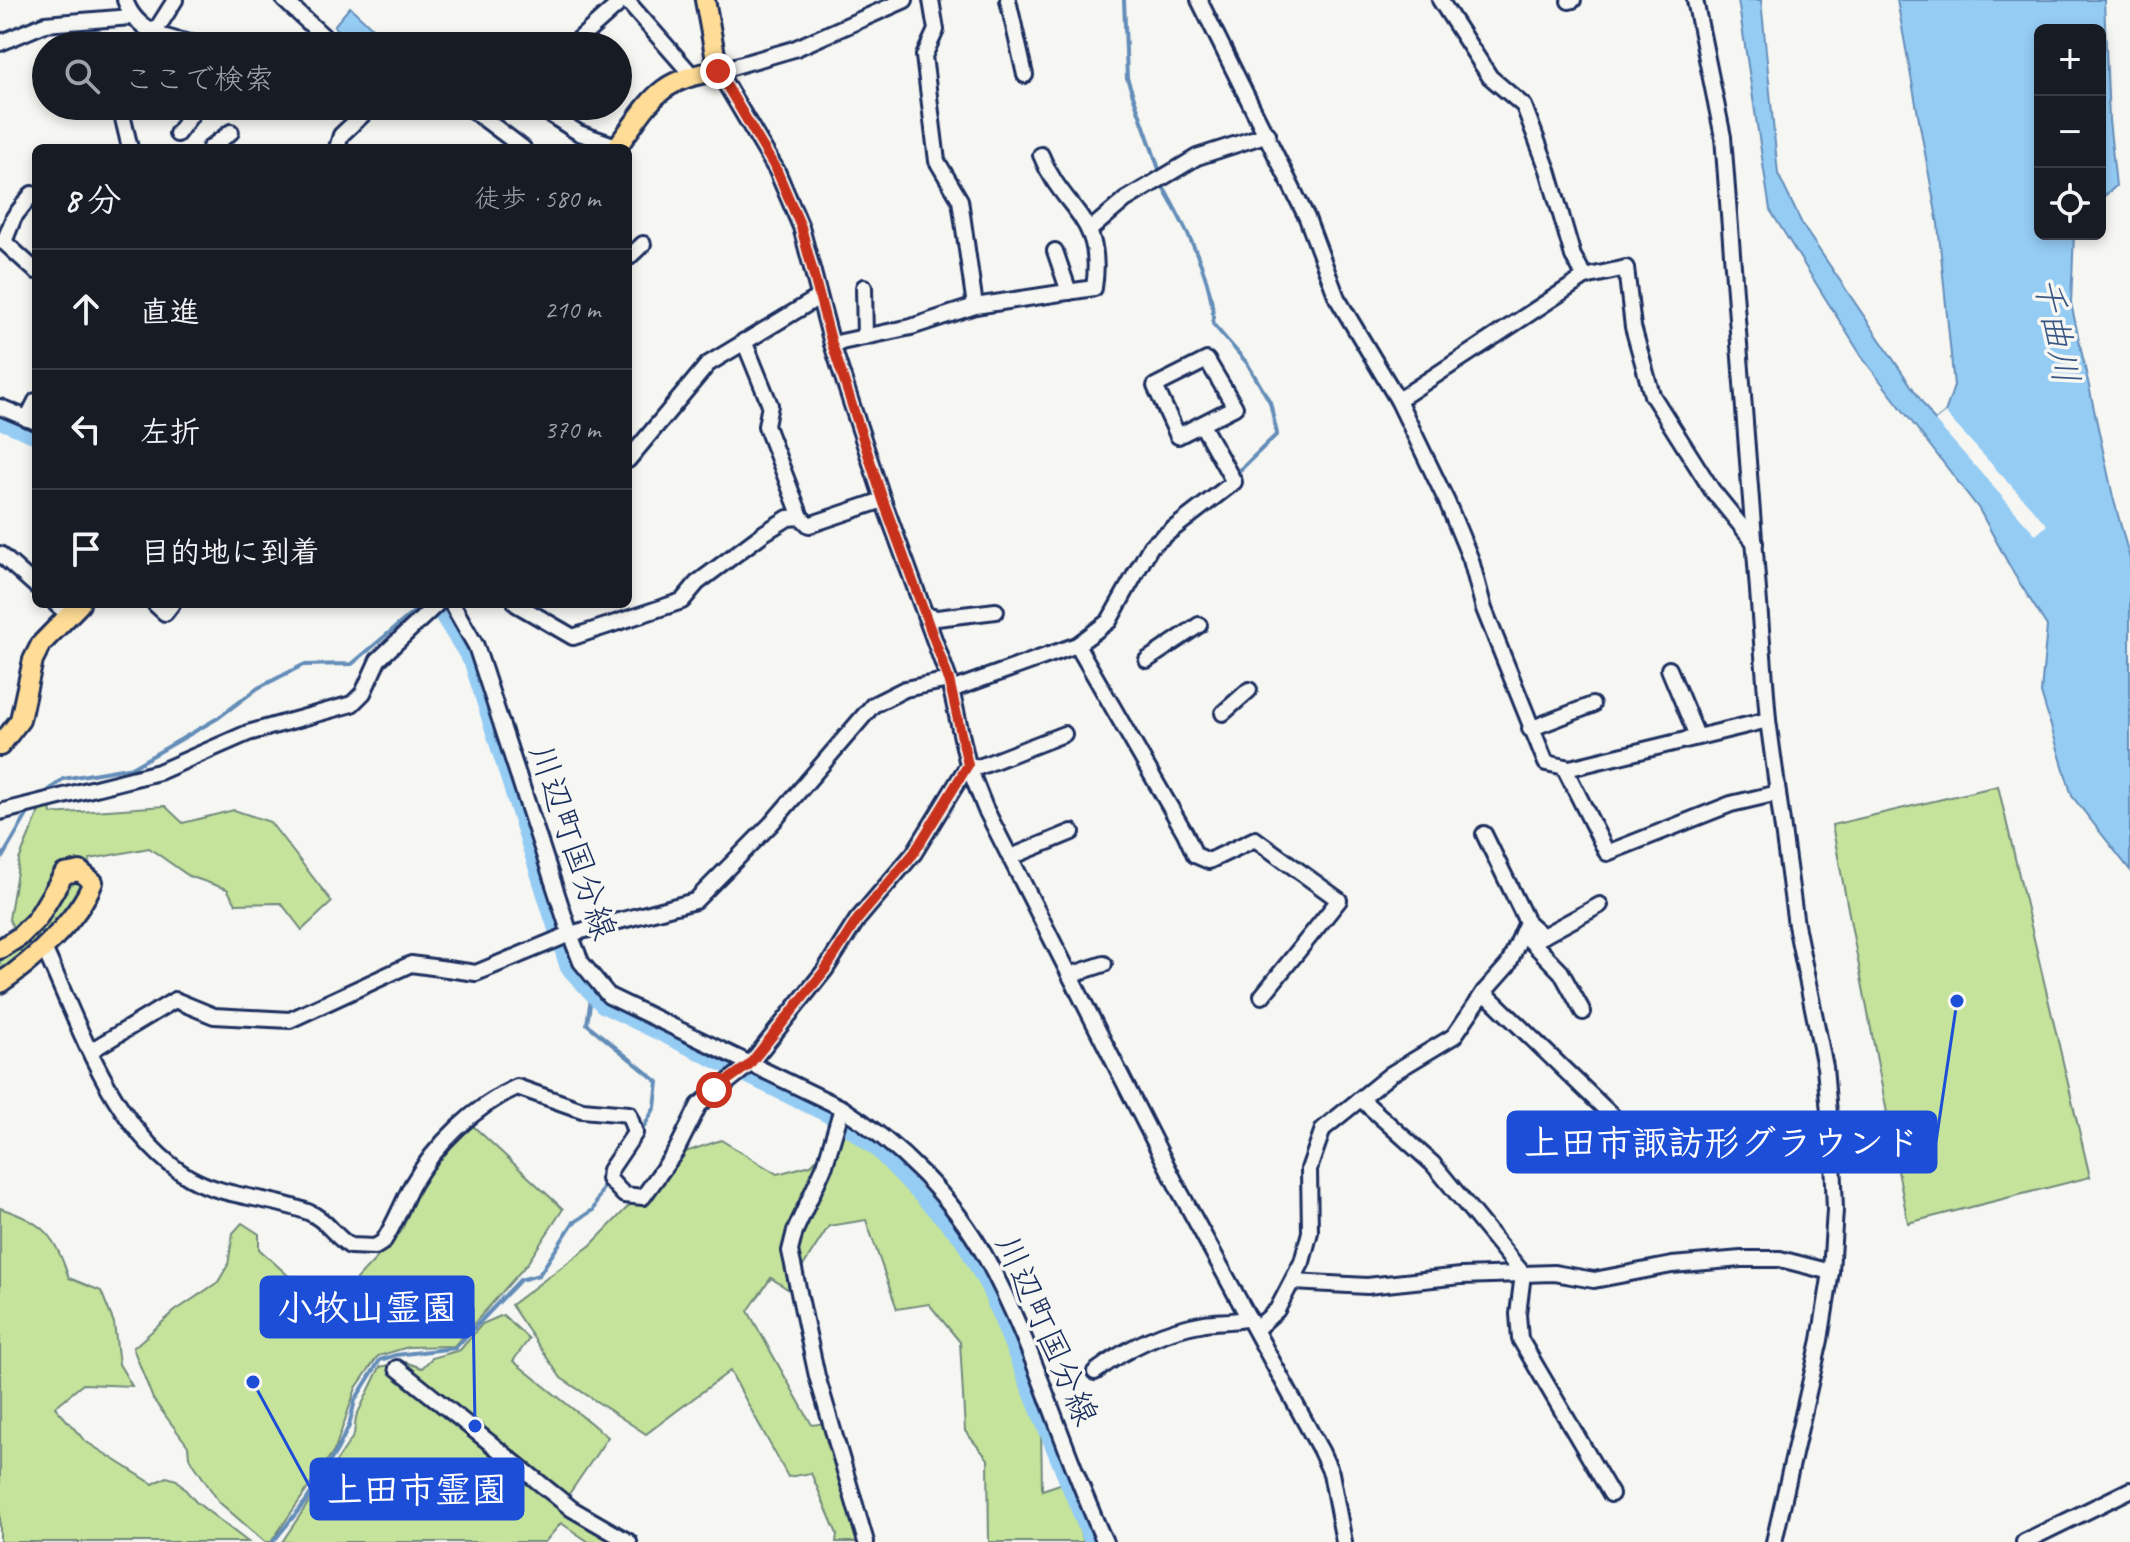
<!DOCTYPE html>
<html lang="ja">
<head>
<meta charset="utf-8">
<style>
  :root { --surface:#171b24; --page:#20242c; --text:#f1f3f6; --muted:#9ea1a6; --line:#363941 }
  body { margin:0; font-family:Caveat,"Klee One",sans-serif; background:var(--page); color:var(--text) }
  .controls { position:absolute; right:24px; top:24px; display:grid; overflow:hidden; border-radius:12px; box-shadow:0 4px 12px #0003 }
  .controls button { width:72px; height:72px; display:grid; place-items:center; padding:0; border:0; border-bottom:2px solid var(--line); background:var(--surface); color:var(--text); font:40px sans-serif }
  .stop { position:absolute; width:24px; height:24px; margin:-18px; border:6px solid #c8321e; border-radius:50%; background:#fff }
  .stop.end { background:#c8321e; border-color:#fff; box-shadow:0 2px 8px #0008 }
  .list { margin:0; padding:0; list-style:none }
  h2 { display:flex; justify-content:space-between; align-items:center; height:104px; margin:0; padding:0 32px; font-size:34px }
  h2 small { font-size:26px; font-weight:400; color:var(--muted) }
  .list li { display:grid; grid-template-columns:52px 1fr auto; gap:24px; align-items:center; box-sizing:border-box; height:120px; padding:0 32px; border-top:2px solid var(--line) }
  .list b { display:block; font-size:30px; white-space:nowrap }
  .list em { font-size:26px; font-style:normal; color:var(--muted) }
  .icon { flex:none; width:44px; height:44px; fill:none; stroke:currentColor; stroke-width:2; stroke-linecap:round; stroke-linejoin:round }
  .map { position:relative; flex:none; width:2130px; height:1542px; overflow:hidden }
  .search { position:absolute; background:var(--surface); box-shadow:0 4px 12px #0003; left:32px; top:32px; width:600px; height:88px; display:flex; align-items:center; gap:20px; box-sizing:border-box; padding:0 28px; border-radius:44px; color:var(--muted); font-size:30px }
  .panel { position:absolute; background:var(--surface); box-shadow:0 4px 12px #0003; left:32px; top:144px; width:600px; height:464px; border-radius:12px }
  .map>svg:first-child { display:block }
</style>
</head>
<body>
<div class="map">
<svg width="2130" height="1542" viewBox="0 0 2130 1542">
  <rect width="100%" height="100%" fill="#f6f6f2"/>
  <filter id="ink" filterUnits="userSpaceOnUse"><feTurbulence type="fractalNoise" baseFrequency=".0125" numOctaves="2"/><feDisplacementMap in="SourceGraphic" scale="16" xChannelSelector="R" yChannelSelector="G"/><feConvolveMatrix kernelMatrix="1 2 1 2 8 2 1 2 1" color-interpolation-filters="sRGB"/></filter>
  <g filter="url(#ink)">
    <g fill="#c5e39a" stroke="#70897c" stroke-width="2">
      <polygon points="1998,786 2090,1177 1908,1223 1832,825"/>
      <polygon points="50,806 51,814 165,806 183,823 234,810 270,822 332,902 302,930 281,903 236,904 227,889 189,876 149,848 90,859 82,892 38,944 0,976 0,955 20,943 9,919 19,860 41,807"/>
      <polygon points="471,1124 563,1209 527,1264 454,1346 408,1347 378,1356 356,1388 335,1449 271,1542 265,1542 219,1502 189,1457 188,1446 153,1399 133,1348 175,1311 218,1282 228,1265 233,1233 242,1223 259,1234 259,1249 327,1311 401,1232 423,1179"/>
      <polygon points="844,1131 874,1153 944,1221 973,1264 1041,1428 1042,1490 1063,1483 1084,1542 989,1542 988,1459 965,1431 960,1342 929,1304 897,1309 866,1220 829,1226 798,1274 792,1292 771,1278 748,1311 812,1425 825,1423 860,1535 859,1542 836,1542 837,1534 811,1473 788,1477 730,1371 646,1434 561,1378 511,1305 591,1245 679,1154 721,1140 777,1174 811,1165"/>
      <path d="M0 1208C44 1223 54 1234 69 1278L101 1291 114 1323 119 1364 132 1386 83 1384 55 1407 85 1441 153 1484 167 1477 177 1480 196 1502 248 1542H0Z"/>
      <polygon points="503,1315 529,1339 513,1361 608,1437 567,1497 567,1514 616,1542 589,1542 561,1523 545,1542 282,1542 354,1435 356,1417 380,1367 405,1362 422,1368 432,1358 460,1350 482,1324"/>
    </g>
    <g fill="#95ccf4" stroke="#648db8" stroke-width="2">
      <polygon points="1738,0 1761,0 1778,174 1803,226 1935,421 1945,413 1954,386 1938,224 1897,0 2104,0 2109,120 2116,186 2100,200 2100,30 2040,30 2040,234 2074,234 2071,303 2113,497 2130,559 2130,870 2072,796 2041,693 2047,626 2014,574 1979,509 1864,360 1770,210"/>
      <polygon points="350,7 386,41 382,46 355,46 334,26"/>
    </g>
    <polygon fill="#f6f6f2" points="1945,413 2047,525 2036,535 1935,421"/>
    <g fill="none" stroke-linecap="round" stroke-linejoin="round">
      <g stroke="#648db8" stroke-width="4">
        <polyline points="1124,0 1127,78 1160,172"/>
        <path d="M1161 183C1183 223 1215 280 1213 324L1247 363 1270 402 1277 434 1237 473"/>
        <polyline points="39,798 63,779 133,767 218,718 258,688 303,665 352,664 423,604"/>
        <polyline points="0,861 31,808"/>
        <polyline points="591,998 587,1024 658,1082 655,1107 624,1162"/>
        <polyline points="273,1542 306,1501 337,1450 349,1426 355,1400 380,1360 396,1355 455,1348 520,1280 539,1275 573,1223 593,1210 604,1185"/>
      </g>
      <g stroke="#95ccf4" stroke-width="14">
        <polyline points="0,422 36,437"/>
        <polyline points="434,604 471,663 567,968 602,1006 830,1117"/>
        <polyline points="846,1127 876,1150 961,1239 988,1289 1091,1542"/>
      </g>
      <defs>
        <g id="minor">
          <path d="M125 0C137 36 174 40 208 46"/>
          <polyline points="284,0 334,46"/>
          <polyline points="626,0 691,74"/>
          <polyline points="905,0 794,49 718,71 777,171 801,227 832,344 883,500 949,680 968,765 985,808 1179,1190 1321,1451 1331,1473 1344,1542"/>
          <polyline points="931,0 936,30 924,56 937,161 960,200 975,306"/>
          <polyline points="1008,0 1025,75"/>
          <polyline points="1199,0 1307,218 1337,298 1398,400 1447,502 1471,560 1484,609 1546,763 1570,768 1768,720"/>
          <polyline points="1440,0 1490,77 1524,106 1548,170 1573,256 1585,277 1626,268 1633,327 1652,395 1712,490 1755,543"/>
          <polyline points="1695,0 1723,137 1768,720 1796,925 1825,1067 1833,1159 1835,1210 1831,1272 1820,1340 1774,1542"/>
          <polyline points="1569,1 1573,0"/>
          <polyline points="576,42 623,0"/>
          <polyline points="0,43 45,24 131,17"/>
          <polyline points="146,46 175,0"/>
          <polyline points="120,106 130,148"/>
          <polyline points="467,106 523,148"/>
          <polyline points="542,109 579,133 617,146"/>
          <polyline points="177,134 196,108"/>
          <polyline points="210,148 231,132"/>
          <polyline points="337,148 341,135 372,106"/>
          <polyline points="1091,229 1125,200 1197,157 1268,134"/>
          <polyline points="0,241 4,242 14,217 32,194 36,195"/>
          <polyline points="4,242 36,271"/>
          <polyline points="1055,251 1069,292"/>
          <polyline points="628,258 643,244"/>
          <polyline points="864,287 865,337"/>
          <polyline points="744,341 770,405 766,426 801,517 809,525 883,500"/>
          <path d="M832 344 911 327 975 306 1094 288C1105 215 1063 212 1041 155"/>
          <polygon points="1207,360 1235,407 1178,436 1155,386"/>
          <polyline points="1398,400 1585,277"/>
          <polyline points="0,407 36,422"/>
          <polyline points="27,419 36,401"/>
          <polyline points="628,460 708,364 819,297"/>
          <polyline points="0,554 36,586"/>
          <polyline points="56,604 69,615"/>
          <polyline points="155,604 165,613 172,604"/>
          <path d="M452 604 476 646 570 934 581 962 609 996 842 1108C897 1143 953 1198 985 1256 1034 1344 1062 1450 1105 1542"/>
          <polyline points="516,604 573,637 682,601 697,583 764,533 788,518 801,517"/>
          <polyline points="925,615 937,618 996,611"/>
          <polyline points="1077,645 1185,833 1195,855 1209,861 1255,839 1339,900 1262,996"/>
          <polyline points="1147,660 1199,625"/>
          <polyline points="1669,669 1697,736"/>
          <polyline points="951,690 1077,645 1109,621 1151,546 1234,482 1202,425"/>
          <polyline points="1223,713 1249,690"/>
          <polyline points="1530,729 1592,705"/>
          <polyline points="1564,767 1607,853 1731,804 1778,793"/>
          <polyline points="0,812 159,772 248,733 352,704 363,693 378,660 437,604"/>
          <polyline points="1011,857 1072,832"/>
          <polyline points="1527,922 1543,936 1600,905"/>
          <polyline points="1523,933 1561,972 1583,1012"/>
          <path d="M44 948C79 1024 114 1134 190 1178 226 1198 270 1197 308 1212 326 1219 334 1236 350 1246L375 1247 383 1242C395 1224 402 1204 412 1185 435 1145 475 1106 517 1087L582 1110 629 1114 635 1133 610 1170 609 1179 624 1195 643 1197 676 1151 699 1105 749 1065 825 970 857 920 914 853 968 765 979 767 1064 734"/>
          <polyline points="1070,975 1104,964"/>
          <polyline points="1484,992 1632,1135"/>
          <polyline points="92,1050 175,1000 214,1016 290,1020 411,964 476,973 570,934 695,901 771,824 873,705 905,689 949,680"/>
          <polyline points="1362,1100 1433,1164 1523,1274 1518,1314 1520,1339 1611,1494"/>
          <polyline points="842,1108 825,1165 795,1231 790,1251 817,1376 866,1542"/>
          <polyline points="1293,1282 1367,1286 1461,1276 1554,1273 1594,1280 1672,1265 1741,1259 1780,1259 1831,1272"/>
          <polyline points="1256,1329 1277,1310 1302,1262 1310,1232 1309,1169 1323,1129 1391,1074 1454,1036 1484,992 1508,965 1527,922 1484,834"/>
          <polyline points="397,1368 572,1509 629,1542"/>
          <path d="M1095 1372C1128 1347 1164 1330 1205 1323 1220 1321 1235 1322 1249 1318"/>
          <polyline points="2024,1542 2130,1490"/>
        </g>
        <g id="major">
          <path d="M616 148C651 102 656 79 718 71L705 0"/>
          <polyline points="0,746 20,720 33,660 41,644 80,604"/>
          <path d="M0 949 19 937 37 919 64 874 80 871 93 882C78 920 33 961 0 983"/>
        </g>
      </defs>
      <use href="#minor" stroke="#1b2f5e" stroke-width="20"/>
      <use href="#major" stroke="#1b2f5e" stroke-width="24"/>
      <use href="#minor" stroke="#f6f6f2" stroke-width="14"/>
      <use href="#major" stroke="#ffdd96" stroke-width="18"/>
    </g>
  </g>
  <g fill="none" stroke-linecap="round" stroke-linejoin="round" filter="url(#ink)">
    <polyline stroke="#c8321e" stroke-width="10" points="714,1090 749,1065 825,970 857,920 914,853 968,765 949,680 883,500 832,344 801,227 777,171 718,71"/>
  </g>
  <g text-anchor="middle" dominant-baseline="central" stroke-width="7" stroke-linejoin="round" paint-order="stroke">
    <g font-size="34" fill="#1b2f5e" stroke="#f6f6f2">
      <text transform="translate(573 842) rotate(71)">川辺町国分線</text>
      <text transform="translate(1047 1330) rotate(66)">川辺町国分線</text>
    </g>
    <g font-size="36" font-style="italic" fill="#3a5684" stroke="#f6f6f2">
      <text transform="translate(2057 330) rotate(79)">千曲川</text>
    </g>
  </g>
  <path fill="none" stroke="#1d4ed8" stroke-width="3" d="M1957 1001L1936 1142M475 1426L473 1307M253 1382L311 1489"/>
  <g fill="#1d4ed8" stroke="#f6f6f2" stroke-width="3">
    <circle cx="1957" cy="1001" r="8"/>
    <circle cx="475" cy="1426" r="8"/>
    <circle cx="253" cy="1382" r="8"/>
  </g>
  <g fill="#1d4ed8" stroke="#1d4ed8" stroke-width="3">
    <rect x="1508" y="1112" width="428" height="60" rx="8"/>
    <rect x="261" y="1277" width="212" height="60" rx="8"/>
    <rect x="311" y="1459" width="212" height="60" rx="8"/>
  </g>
  <g font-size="36" text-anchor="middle" font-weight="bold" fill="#fff">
    <text x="1722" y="1155">上田市諏訪形グラウンド</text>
    <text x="367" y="1320">小牧山霊園</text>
    <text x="417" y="1502">上田市霊園</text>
  </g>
</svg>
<div class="controls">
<button>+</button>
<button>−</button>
<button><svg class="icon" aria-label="locate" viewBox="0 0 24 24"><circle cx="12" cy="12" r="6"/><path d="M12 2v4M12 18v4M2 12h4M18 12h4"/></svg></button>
</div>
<div class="stop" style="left:714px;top:1090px"></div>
<div class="stop end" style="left:718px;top:71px"></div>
<div class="search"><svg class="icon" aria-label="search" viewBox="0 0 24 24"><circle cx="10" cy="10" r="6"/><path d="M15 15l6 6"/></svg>ここで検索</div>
<section class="panel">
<h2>8 分<small>徒歩 · 580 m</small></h2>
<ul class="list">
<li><svg class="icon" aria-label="ahead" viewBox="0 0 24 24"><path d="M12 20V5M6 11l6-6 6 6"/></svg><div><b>直進</b></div><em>210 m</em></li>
<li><svg class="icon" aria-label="left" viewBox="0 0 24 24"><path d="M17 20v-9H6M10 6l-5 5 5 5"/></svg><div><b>左折</b></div><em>370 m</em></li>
<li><svg class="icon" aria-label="arrive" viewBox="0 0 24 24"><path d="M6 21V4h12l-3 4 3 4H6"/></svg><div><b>目的地に到着</b></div></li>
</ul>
</section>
</div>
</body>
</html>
